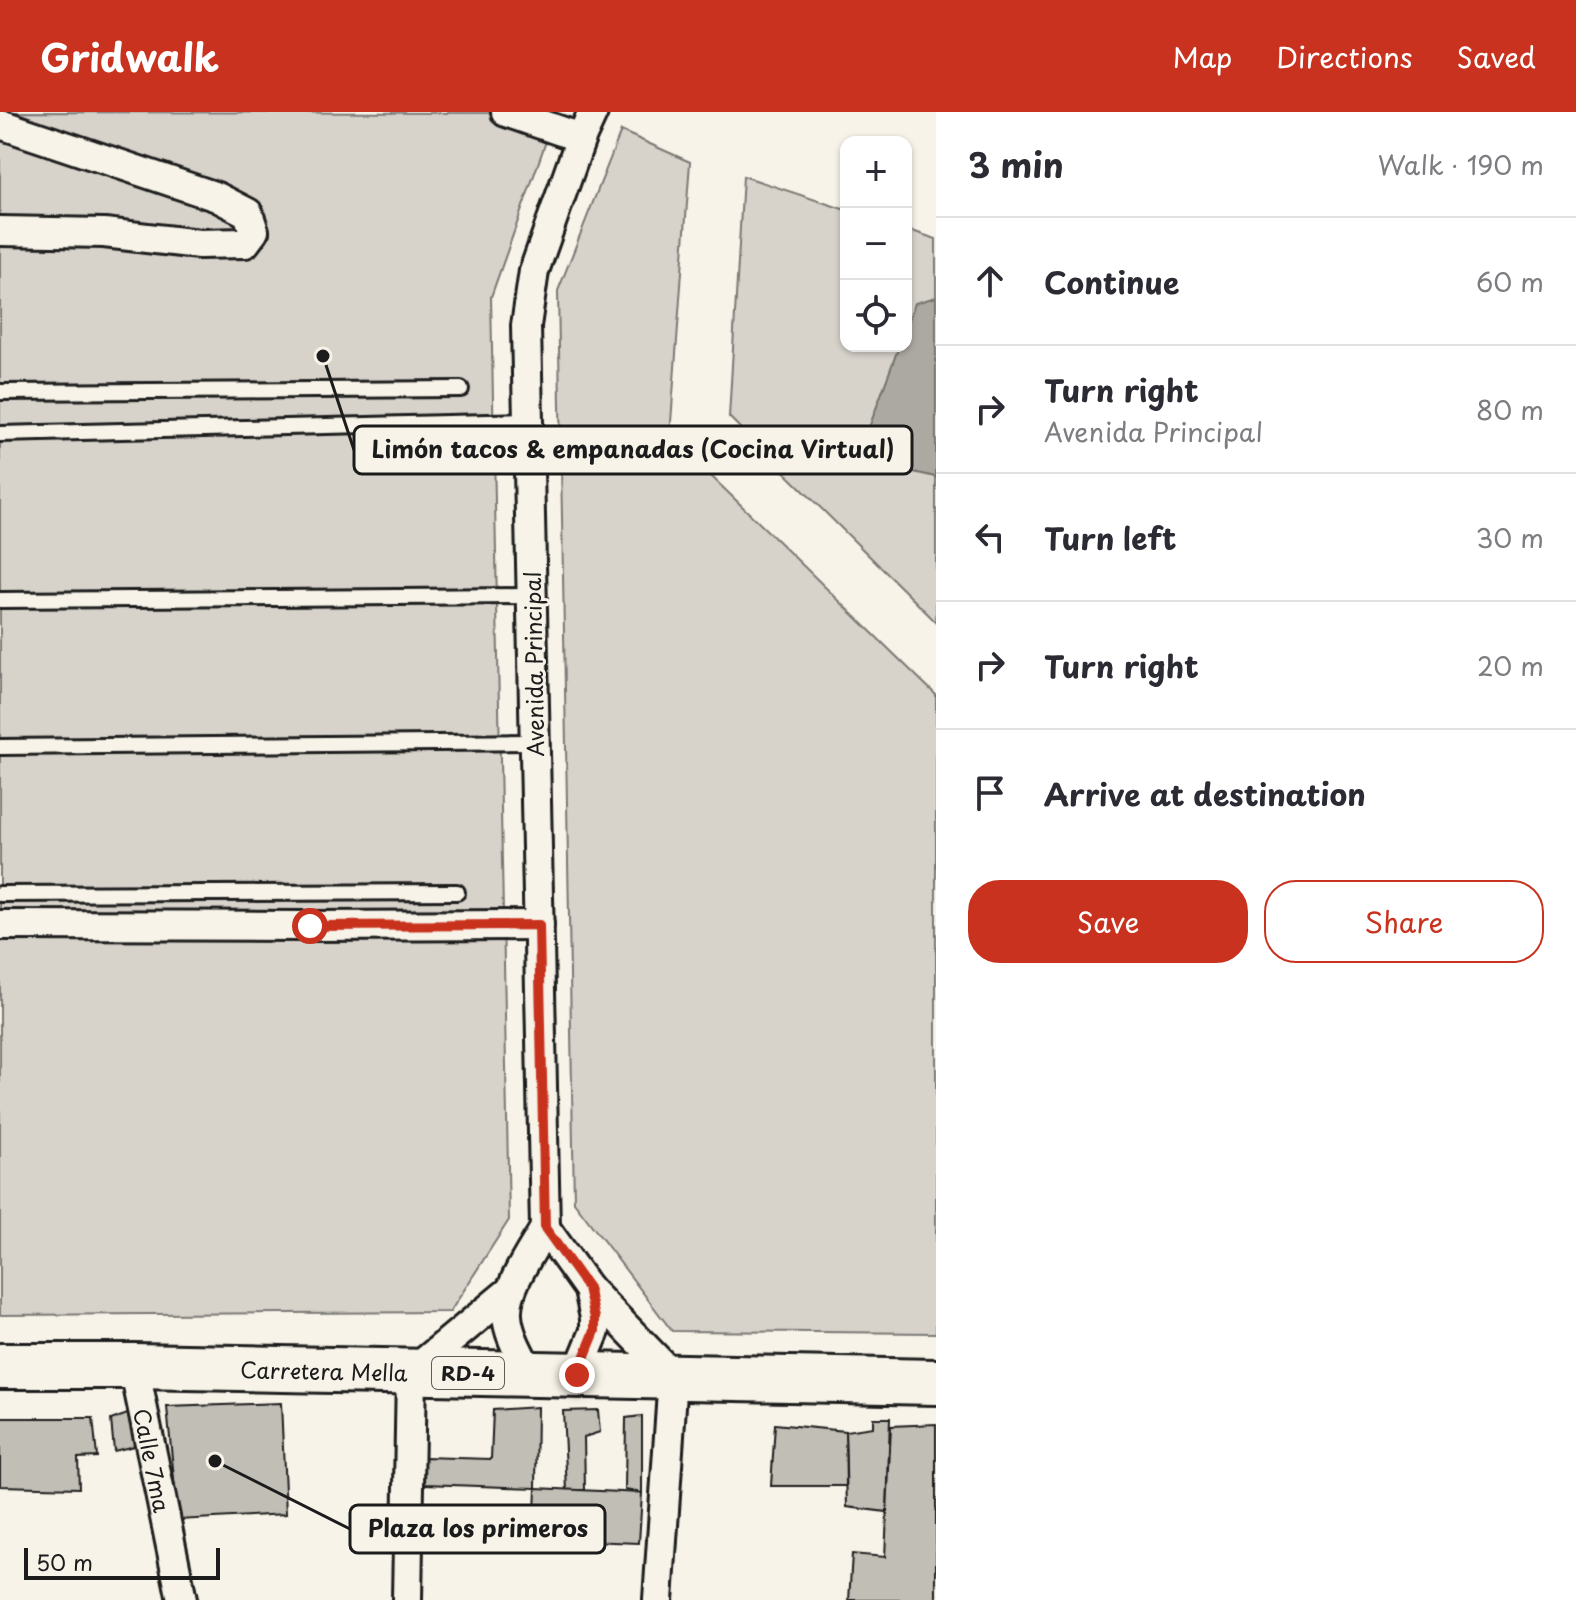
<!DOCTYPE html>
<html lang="en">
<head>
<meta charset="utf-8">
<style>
  :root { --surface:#fff; --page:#f7f7f7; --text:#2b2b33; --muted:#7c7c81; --line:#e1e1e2; --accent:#c8321e }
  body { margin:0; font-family:"Playpen Sans",sans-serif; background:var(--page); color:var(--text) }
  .controls { position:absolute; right:24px; top:24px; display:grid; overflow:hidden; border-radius:16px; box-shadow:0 2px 6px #0004 }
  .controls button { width:72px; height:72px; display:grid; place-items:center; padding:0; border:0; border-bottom:2px solid var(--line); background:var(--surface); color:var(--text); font:40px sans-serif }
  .scale { position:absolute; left:24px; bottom:20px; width:196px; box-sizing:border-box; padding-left:8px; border:4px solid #1c1c1c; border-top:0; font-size:22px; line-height:28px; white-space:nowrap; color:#1c1c1c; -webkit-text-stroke:6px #f7f3e8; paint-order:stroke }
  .stop { position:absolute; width:24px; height:24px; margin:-18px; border:6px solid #c8321e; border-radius:50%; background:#fff }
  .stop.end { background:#c8321e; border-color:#fff; box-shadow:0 2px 8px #0008 }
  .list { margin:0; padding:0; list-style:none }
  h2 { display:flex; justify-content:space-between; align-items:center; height:104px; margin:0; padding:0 32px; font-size:34px }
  h2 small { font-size:26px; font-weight:400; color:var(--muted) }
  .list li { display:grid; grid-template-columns:52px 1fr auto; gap:24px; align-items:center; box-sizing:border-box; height:128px; padding:0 32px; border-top:2px solid var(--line) }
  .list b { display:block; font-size:30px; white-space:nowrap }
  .list p { margin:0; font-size:26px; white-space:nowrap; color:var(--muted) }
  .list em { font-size:26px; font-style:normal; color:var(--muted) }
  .actions { display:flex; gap:16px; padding:24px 32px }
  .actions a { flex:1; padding:18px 0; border:2px solid var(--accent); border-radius:32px; text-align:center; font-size:28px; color:var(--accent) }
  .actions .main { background:var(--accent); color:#fff }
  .icon { flex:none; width:44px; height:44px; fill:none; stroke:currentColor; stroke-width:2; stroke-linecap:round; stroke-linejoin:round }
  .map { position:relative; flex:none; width:936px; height:1488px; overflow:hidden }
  header { display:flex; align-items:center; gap:48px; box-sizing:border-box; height:112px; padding:0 40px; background:var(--accent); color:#fff }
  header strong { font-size:38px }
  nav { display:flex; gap:44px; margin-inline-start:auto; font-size:28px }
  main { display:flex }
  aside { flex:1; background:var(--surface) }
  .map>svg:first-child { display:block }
</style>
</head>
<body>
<header>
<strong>Gridwalk</strong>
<nav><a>Map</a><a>Directions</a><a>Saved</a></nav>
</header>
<main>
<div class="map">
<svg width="936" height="1488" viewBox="0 0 936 1488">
  <rect width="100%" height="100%" fill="#f7f3e8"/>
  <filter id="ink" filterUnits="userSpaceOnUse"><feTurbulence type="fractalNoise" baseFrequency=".0125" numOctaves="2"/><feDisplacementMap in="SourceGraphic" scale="16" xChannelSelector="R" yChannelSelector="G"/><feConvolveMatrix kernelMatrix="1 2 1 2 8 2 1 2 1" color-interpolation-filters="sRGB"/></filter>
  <g filter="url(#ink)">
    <g fill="#d7d3cb" stroke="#7a7874" stroke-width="2">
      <polygon points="0,0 556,1 491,185 509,1108 450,1200 0,1203"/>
      <polygon points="621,19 690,50 670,324 936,583 936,1221 672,1219 574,1090 558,179"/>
      <polygon points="743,64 846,98 846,234 906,234 906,117 936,127 936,510 729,305"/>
    </g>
    <polygon fill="#aca9a2" stroke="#72716c" stroke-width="2" points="936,185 936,365 904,358 863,332 899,234 906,234 906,215 915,191"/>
    <g fill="#c0beb5" stroke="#1c1c1c" stroke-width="2">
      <polygon points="281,1291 286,1402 178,1408 167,1295"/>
      <polygon points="537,1295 536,1376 425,1372 424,1345 491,1347 493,1298"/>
      <polygon points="598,1298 600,1320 584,1325 585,1378 567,1378 563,1299"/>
      <polygon points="133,1300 138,1333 114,1339 111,1308"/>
      <polygon points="642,1304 642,1381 625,1378 626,1306"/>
      <polygon points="0,1306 93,1306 97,1345 78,1346 79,1376 0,1374"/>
      <polygon points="873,1306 890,1306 887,1400 847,1395 845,1319 873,1315"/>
      <polygon points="775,1312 845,1319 846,1374 771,1374"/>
      <polygon points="936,1312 936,1488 849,1488 852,1442 885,1445 891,1314"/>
      <polygon points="536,1376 642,1381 639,1431 534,1427"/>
    </g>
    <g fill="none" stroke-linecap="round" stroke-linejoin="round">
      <defs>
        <g id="service">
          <polyline points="0,280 461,277"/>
          <polyline points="0,322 528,309"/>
          <polyline points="0,488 532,484"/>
          <polyline points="0,635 535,630"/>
          <polyline points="0,782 457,780"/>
        </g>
        <g id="minor">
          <polyline points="506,0 581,26"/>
          <polyline points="0,12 217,85 248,101 254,119 245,131 199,132 104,121 0,119"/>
          <polyline points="0,813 310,814 539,813"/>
          <polyline points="545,1116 588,1176 673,1264 658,1488"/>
          <path id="s1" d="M134 1254 182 1488"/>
          <path d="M530 1262C521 1244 508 1223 507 1203 505 1176 532 1139 545 1116L526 214 534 159 581 26 593 0"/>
          <polyline points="577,1263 595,1219 595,1206 589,1177"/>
          <polyline points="407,1488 411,1261 511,1178"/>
        </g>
        <g id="primary">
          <path id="s2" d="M0 1254H134L936 1270"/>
        </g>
      </defs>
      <use href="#service" stroke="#1c1c1c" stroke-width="20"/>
      <use href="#minor" stroke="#1c1c1c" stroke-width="34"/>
      <use href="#primary" stroke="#1c1c1c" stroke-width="50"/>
      <use href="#service" stroke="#f7f3e8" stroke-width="14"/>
      <use href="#minor" stroke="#f7f3e8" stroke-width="28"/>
      <use href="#primary" stroke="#f7f3e8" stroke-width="44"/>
    </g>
  </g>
  <g fill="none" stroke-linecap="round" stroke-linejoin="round" filter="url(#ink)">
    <polyline stroke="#c8321e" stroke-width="10" points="310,814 539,813 545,1116 588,1176 595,1206 595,1219 577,1263"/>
  </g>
  <g text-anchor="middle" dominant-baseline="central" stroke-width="6" stroke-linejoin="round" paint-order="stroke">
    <rect fill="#f7f3e8" stroke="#5e5c59" stroke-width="2" x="432" y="1245" width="72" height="32" rx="6"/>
    <g font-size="20" font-weight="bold" fill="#1c1c1c">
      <text x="468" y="1261">RD-4</text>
    </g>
    <g font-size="22" fill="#1c1c1c" stroke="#f7f3e8">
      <text transform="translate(533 552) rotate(-91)">Avenida Principal</text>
      <text stroke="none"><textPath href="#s2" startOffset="324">Carretera Mella</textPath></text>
      <text stroke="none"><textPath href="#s1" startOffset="96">Calle 7ma</textPath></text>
    </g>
  </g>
  <path fill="none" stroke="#1c1c1c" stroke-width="3" d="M323 244L354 338M215 1349L350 1417"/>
  <g fill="#1c1c1c" stroke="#f7f3e8" stroke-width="3">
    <circle cx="323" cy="244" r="8"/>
    <circle cx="215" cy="1349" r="8"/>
  </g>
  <g fill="#f7f3e8" stroke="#1c1c1c" stroke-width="3">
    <rect x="354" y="314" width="558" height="48" rx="8"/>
    <rect x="350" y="1393" width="255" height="48" rx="8"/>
  </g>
  <g font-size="24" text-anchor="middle" font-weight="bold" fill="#1c1c1c">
    <text x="633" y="346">Limón tacos &amp; empanadas (Cocina Virtual)</text>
    <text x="478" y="1425">Plaza los primeros</text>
  </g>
</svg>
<div class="controls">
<button>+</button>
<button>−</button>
<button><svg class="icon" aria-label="locate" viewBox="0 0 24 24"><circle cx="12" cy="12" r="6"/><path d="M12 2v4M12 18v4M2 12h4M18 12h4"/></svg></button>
</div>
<div class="scale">50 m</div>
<div class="stop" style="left:310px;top:814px"></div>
<div class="stop end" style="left:577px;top:1263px"></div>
</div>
<aside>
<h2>3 min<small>Walk · 190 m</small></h2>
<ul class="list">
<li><svg class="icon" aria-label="ahead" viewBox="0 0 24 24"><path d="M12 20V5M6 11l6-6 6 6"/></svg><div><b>Continue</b></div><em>60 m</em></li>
<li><svg class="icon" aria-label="right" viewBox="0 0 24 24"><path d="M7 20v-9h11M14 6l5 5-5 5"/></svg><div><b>Turn right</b><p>Avenida Principal</p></div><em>80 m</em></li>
<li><svg class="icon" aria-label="left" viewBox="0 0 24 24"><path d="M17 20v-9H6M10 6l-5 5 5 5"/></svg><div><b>Turn left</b></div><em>30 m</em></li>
<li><svg class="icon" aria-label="right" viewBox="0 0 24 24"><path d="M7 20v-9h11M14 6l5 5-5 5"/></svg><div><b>Turn right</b></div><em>20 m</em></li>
<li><svg class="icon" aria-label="arrive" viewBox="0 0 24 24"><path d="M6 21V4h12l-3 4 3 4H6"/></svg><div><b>Arrive at destination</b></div></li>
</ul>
<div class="actions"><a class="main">Save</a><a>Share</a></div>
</aside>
</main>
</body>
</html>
